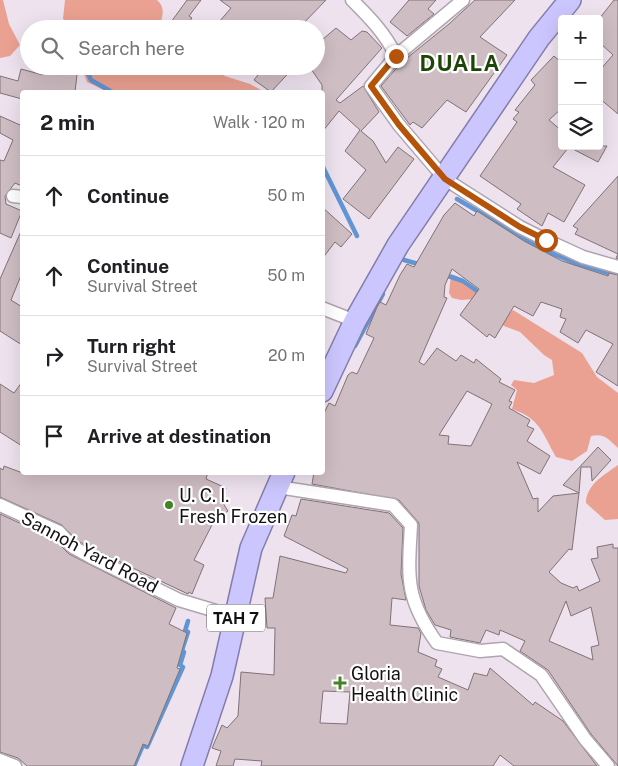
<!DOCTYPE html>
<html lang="en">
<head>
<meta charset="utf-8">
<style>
  :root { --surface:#fff; --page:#f6f6f6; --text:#202124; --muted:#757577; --line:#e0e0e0 }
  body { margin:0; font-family:"Public Sans",sans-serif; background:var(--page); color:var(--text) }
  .controls { position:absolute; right:15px; top:15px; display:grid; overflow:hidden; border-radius:5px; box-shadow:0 5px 20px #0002 }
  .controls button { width:45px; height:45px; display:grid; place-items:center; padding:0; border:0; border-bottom:1px solid var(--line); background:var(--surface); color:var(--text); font:25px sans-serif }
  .stop { position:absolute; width:15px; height:15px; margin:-11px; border:4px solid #b45309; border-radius:50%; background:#fff }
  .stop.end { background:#b45309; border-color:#fff; box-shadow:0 1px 5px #0008 }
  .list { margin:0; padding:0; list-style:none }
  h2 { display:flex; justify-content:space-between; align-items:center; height:65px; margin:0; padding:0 20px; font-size:21px }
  h2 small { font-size:16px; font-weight:400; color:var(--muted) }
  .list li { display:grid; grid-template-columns:32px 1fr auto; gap:15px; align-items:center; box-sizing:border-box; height:80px; padding:0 20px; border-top:1px solid var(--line) }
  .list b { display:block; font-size:19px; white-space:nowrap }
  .list p { margin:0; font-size:16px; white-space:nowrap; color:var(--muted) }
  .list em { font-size:16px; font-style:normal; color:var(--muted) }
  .icon { flex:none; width:28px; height:28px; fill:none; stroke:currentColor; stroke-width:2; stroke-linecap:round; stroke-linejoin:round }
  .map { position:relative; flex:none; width:618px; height:766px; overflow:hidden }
  .search { position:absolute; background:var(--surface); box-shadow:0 5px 20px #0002; left:20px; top:20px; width:305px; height:55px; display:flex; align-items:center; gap:12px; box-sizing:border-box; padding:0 18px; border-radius:28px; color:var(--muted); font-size:19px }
  .panel { position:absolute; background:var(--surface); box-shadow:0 5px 20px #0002; left:20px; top:90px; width:305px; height:385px; border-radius:5px }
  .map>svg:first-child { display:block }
</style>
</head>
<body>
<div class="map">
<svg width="618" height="766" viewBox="0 0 618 766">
  <rect width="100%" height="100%" fill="#ede2ee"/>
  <g fill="#eaa191">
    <polygon points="0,0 3,0 9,24 20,45 10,56 0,58"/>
    <path d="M65 0H157C167 9 161 17 160 29H73L70 23 63 19Z"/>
    <polygon points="81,66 169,66 173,70 180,66 211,66 225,76 250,84 265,92 108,92 87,82"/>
    <path d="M451 274C475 282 488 301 509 314L513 310 582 353 597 377 618 393V448C609 440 605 433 591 436L587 451 572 461 556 457C542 433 541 419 512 409L517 390 511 385 514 380 534 383 554 375 552 360 544 355 520 332 504 326 474 299 461 300 452 298 449 293Z"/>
    <path d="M618 465V519L605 520 586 503C586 485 604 475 618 465Z"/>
  </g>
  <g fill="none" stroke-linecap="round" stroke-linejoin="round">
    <g stroke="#6195d4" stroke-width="4.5">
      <polyline points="85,66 91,80 112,92"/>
      <polyline points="322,165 357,236"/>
      <polyline points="457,199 542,249 575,263 618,276"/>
      <polyline points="404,260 422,265"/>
      <polyline points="445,275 463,281 477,291"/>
      <polyline points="355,346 383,294"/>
      <polyline points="134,766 143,745 147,747 183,667 180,665 184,652 182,650 188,632 185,631 188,621"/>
    </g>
  </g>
  <g fill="#cebdc2" stroke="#817276" fill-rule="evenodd">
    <polygon points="187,0 201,0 189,16 192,18 184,29 166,29"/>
    <polygon points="220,0 326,0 298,29 247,29 241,23 236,29 213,29 231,8"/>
    <polygon points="409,0 436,0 428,9 434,14 407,36 390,22"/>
    <polygon points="475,0 515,0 480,37 507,55 466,112 447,100 422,128 413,122 410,125 381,86 402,62 449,24"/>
    <polygon points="614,0 618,0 618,114 599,98 599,71 613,55 599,42 599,19"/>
    <polygon points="336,28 351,40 362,31 367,32 382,48 336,100 340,103 363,86 379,112 361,131 373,141 386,163 398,147 414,159 369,219 343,199 366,170 345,151 360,130 339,111 322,132 322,85 309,66 316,66 316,45"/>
    <polygon points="554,56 562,63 562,108 549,120 562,131 562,146 607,146 598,162 569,147 553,167 585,185 564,222 548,213 542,226 517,209 521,204 480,176 517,122 513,119 519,112 515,110 535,85 531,80"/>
    <polygon points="45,66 78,66 75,92 22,92 22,99 0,93 0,76 18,81 21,69 43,75"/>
    <polygon points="265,66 295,66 271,92 254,80"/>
    <polygon points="0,116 20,125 22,118 22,186 15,183 5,196 6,204 22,211 11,238 0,233 0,160 4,161 13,140 0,133"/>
    <polygon points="618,176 618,259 616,258 618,254 575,234 578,229 573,226"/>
    <path d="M455 203 474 216 477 211 524 241 562 261 608 276 609 273 618 275V386L596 372 613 344 586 330 578 343 560 332 566 319 560 317 562 309 541 302 533 316 514 306 495 338 489 334 487 337 460 315 479 289 452 269 445 285 444 297 447 298 419 362 424 365 437 348 456 361 461 355 474 363 476 359 501 379 499 382 515 390 509 401 512 402 509 408 530 420 527 426 534 429 527 441 550 456 540 474 517 462 533 499 538 498V512L553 496 579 493 572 550 569 549 549 572 561 583 573 588 577 586 579 591 600 581 591 559 598 558 597 547 613 544V548H618V766L591 734 548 670 520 651 525 641 500 630 499 635 486 630 480 643 450 637 451 630 435 625 426 610 419 586V523L399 500 312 484 314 472H322V417L329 403 335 406 348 375 352 372 357 374 374 338 366 334 377 307 380 302 386 305 400 275 407 264 414 267 444 215ZM467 391 492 404 471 446 448 444 449 436 439 435ZM566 601 571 616 591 607 599 645 591 647 593 660 549 641Z"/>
    <polygon points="322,207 352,234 341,247 335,242 322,259"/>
    <polygon points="22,229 22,273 11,300 22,307 22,345 0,331 0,279"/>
    <polygon points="22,382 22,446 0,432 0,384 14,393"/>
    <polygon points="598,447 611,460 592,481 591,467 581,467 579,493 563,485"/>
    <polygon points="4,466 20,472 208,472 206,479 226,488 221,500 228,511 223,514 223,522 213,523 194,560 204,565 192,594 189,592 188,594 95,550 78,541 62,525 0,497 0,468 3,470"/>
    <path d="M301 499 389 513 403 528 401 574 406 600 392 598 390 625 418 628 421 633 418 652 437 660 435 666 442 669 438 677 468 690 474 673 487 676 490 668 533 705 535 702 563 721 597 766H514L500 755 493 766H261L262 761 235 759 233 766H216L221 751 212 748 222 725 227 728 238 716 241 672 274 675 275 628H267L265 598H273L280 556 346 573 348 569 284 536 292 515 296 516ZM323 691 350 692 347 724 320 723Z"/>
    <polygon points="0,514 54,539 69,554 176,608 169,624 187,633 177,668 180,669 148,746 143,744 134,766 27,766 18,758 0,752"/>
  </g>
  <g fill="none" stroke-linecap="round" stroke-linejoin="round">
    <defs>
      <g id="minor">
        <path d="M352 0C369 17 385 33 396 56"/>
        <polyline points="463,0 396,56 371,86 399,125 445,179 520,227 546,240 583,257 618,267"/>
        <polyline points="13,196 22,197"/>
        <polyline points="322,308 355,321"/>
        <path d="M278 487 393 505 411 525C408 578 405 598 437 643L480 651 503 649 541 675 585 739 608 766"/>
        <polyline points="0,505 59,532 73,547 91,557 179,600 236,617"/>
        <polyline points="0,760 15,766"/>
      </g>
      <g id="trunk">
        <polyline points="322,391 355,321 398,245 539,38 570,0"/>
        <polyline points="192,766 222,676 251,548 284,472"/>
      </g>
    </defs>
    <use href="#minor" stroke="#afa5b0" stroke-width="15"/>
    <use href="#trunk" stroke="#837dac" stroke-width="24"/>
    <use href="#minor" stroke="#fff" stroke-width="12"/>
    <use href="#trunk" stroke="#ccc6fe" stroke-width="21"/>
  </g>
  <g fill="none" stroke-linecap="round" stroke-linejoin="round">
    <polyline stroke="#b45309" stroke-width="6" points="396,56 371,86 399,125 445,179 520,227 546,240"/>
  </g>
  <g fill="#438324" stroke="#fff" stroke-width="2">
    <circle cx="169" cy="505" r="5"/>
    <path d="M337.5 675.5h5v5h5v5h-5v5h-5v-5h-5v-5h5z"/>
  </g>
  <g text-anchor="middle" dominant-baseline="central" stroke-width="4.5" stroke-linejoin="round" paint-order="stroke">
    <rect fill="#fff" stroke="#5a585b" stroke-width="1" x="207" y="604.5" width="58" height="27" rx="4"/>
    <g font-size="16" font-weight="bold" fill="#141115">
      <text x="236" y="618">TAH 7</text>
    </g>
    <g font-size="18" fill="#141115" stroke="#fff" text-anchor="start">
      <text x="179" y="495">U. C. I.<tspan x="179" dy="21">Fresh Frozen</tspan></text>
      <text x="351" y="673">Gloria<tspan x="351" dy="21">Health Clinic</tspan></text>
    </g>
    <g font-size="18" fill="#141115" stroke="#fff">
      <text transform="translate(90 552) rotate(28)">Sannoh Yard Road</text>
    </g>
    <g font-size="22" font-weight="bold" letter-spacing="1" fill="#1c4506" stroke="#fff">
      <text x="460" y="63">DUALA</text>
    </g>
  </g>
</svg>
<div class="controls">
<button>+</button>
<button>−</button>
<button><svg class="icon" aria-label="layers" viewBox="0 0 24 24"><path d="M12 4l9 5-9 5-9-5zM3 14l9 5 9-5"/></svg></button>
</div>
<div class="stop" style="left:546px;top:240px"></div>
<div class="stop end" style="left:396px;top:56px"></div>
<div class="search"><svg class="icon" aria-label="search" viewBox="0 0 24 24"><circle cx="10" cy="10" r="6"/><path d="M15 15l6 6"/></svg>Search here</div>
<section class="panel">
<h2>2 min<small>Walk · 120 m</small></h2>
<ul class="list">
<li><svg class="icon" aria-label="ahead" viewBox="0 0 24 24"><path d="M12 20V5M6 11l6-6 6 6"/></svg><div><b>Continue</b></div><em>50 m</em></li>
<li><svg class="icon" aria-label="ahead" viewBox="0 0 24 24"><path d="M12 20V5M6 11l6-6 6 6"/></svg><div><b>Continue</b><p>Survival Street</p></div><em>50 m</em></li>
<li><svg class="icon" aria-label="right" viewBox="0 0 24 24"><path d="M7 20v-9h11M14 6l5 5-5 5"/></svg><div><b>Turn right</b><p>Survival Street</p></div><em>20 m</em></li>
<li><svg class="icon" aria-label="arrive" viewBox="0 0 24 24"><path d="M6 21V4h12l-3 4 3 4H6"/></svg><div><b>Arrive at destination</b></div></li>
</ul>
</section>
</div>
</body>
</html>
